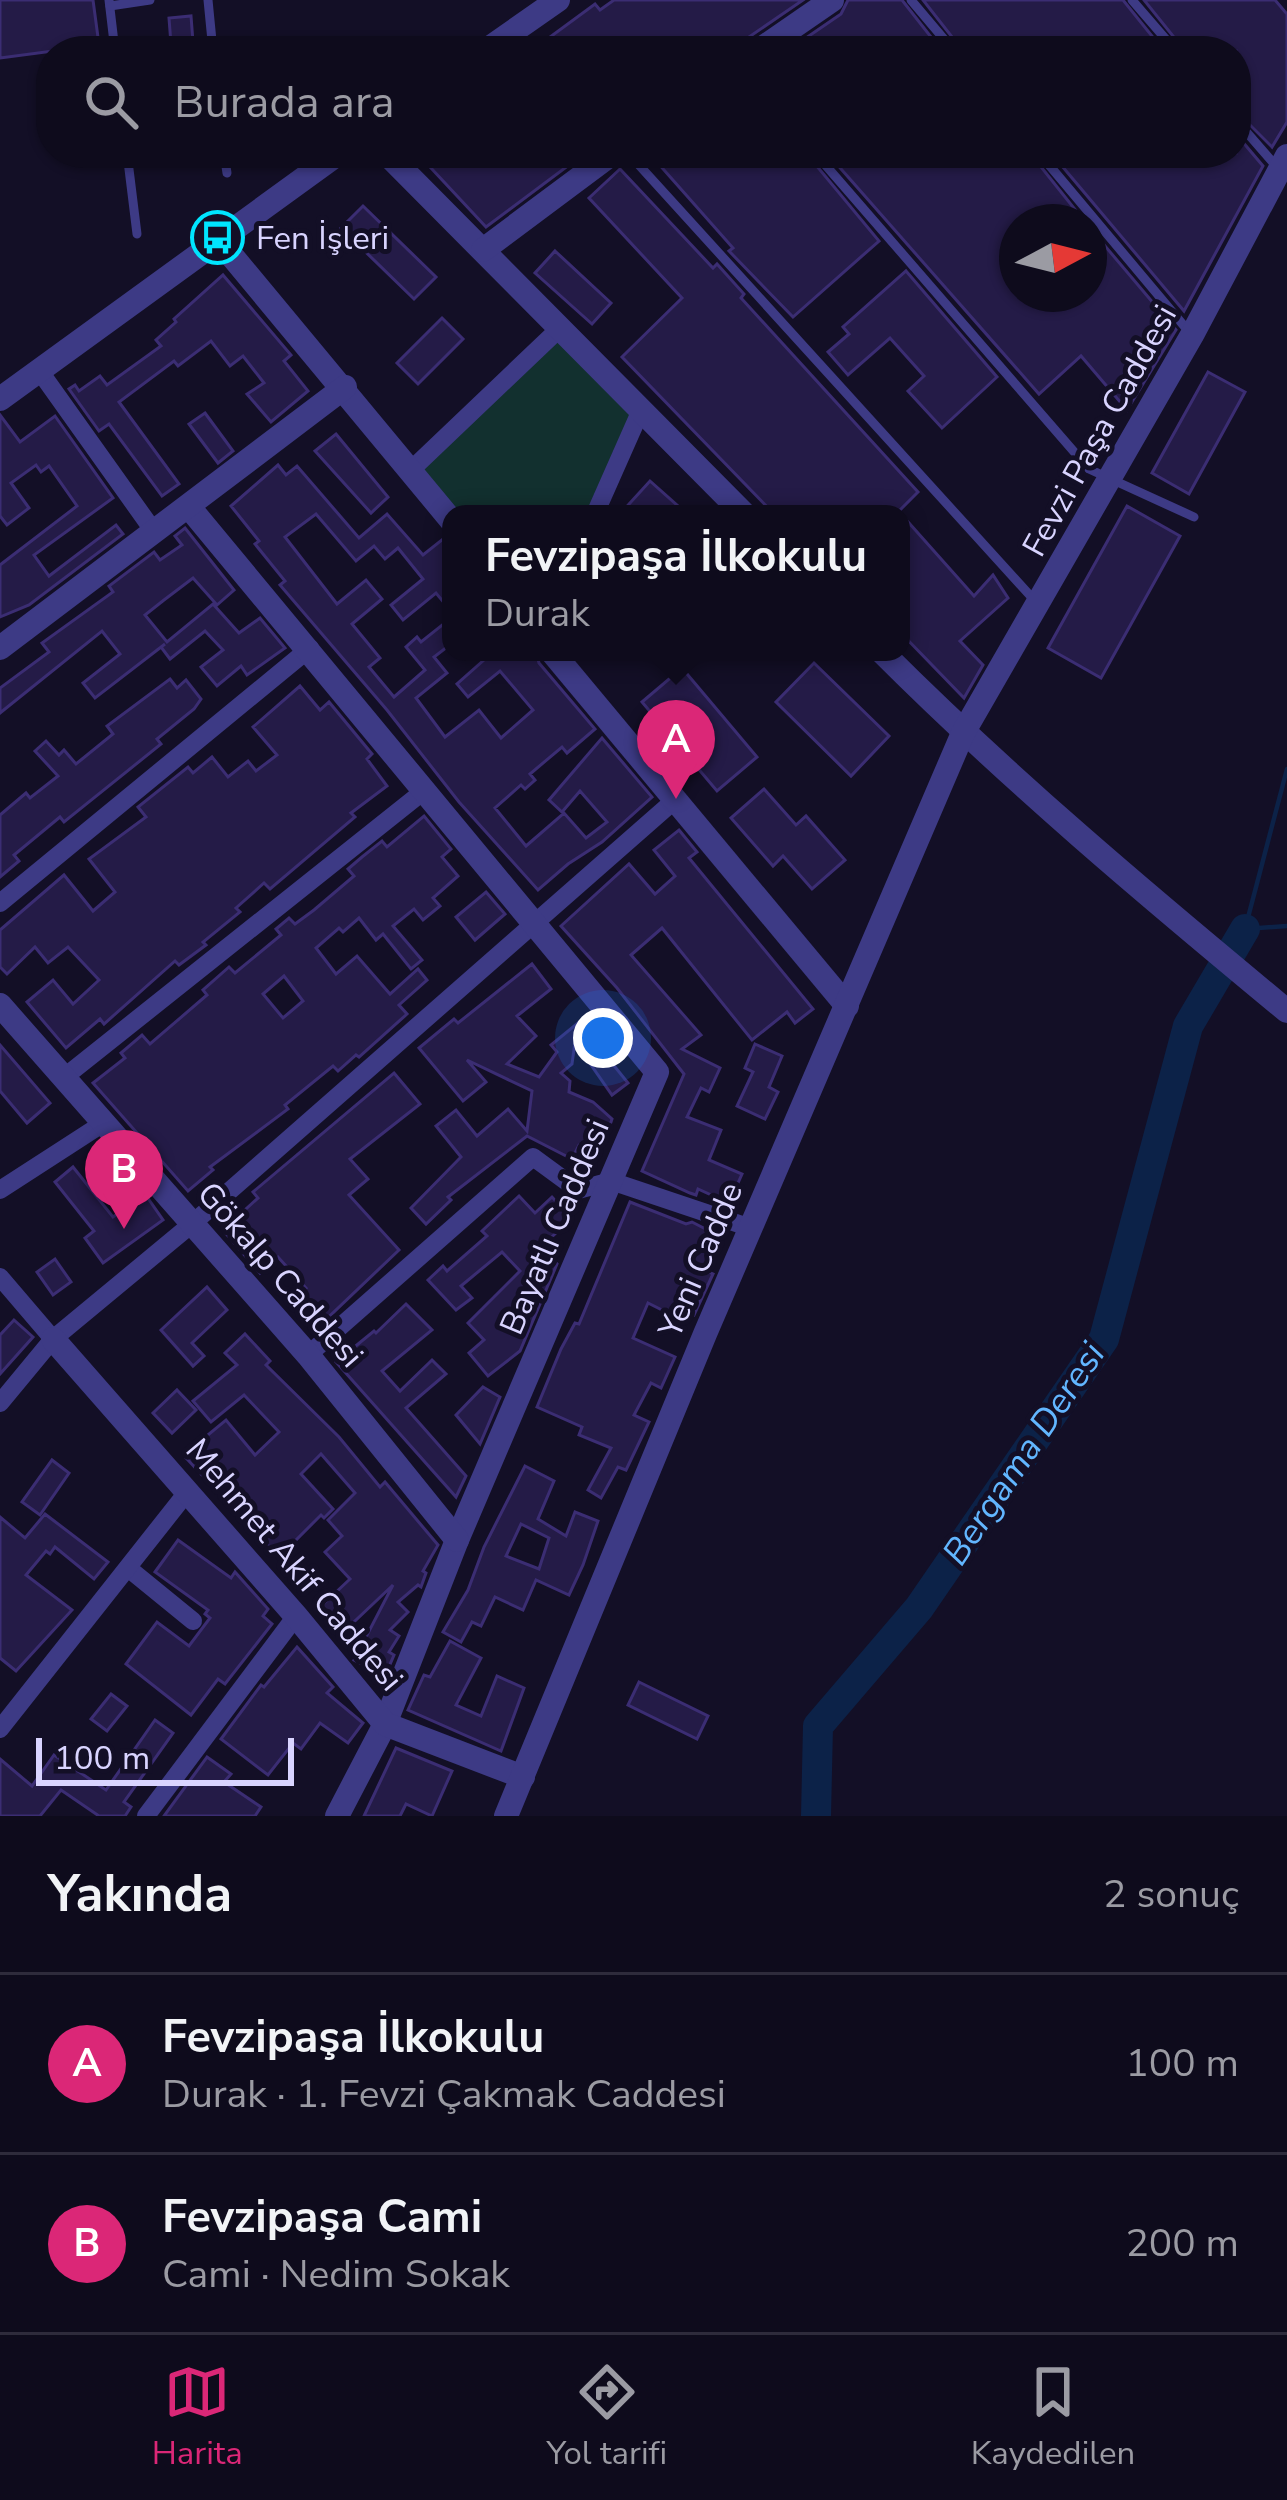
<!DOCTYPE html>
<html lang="tr">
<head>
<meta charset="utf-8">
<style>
  :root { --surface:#0e0b1c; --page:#1c1929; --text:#f1f3f6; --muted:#9b9ba3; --line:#2e2b3b; --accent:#db2777 }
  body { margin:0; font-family:"Nunito Sans",sans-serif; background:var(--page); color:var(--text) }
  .compass { position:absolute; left:999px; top:204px; width:108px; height:108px; border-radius:50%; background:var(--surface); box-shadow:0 3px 9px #0004; rotate:83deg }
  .scale { position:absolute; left:36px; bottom:30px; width:258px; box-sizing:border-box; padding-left:12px; border:6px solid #d9d4ff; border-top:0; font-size:33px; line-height:42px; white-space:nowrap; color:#d9d4ff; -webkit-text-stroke:9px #130f26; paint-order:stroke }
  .you { position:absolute; left:603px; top:1038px; width:42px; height:42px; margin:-30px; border:9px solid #fff; border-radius:50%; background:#1a73e8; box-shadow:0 0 0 18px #1a73e833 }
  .badge { display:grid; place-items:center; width:78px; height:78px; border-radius:50%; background:var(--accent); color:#fff; font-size:39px; font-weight:700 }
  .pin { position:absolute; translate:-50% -99px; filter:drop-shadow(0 3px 6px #0008) }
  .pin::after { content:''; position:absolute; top:63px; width:42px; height:36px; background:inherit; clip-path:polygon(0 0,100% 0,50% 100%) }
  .popup { position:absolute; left:442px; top:505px; width:468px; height:156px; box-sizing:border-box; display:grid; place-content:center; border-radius:24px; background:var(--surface); filter:drop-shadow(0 3px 9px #0005); font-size:39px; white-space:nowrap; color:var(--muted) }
  .popup b { font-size:45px; color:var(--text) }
  .popup::after { content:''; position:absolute; left:50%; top:100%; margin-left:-24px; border:24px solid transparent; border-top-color:var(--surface) }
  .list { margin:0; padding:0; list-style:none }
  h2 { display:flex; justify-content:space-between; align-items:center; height:156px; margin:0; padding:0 48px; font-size:51px }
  h2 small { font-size:39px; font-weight:400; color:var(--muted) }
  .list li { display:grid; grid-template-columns:78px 1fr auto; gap:36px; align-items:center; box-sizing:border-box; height:180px; padding:0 48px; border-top:3px solid var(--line) }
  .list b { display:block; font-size:45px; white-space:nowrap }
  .list p { margin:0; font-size:39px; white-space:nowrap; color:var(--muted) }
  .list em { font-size:39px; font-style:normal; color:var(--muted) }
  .icon { flex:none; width:66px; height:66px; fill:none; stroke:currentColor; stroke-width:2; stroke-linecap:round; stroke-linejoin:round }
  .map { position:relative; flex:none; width:1287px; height:1816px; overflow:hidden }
  .search { position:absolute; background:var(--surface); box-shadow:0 3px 9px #0004; left:36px; right:36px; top:36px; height:132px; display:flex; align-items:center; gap:30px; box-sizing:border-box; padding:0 42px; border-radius:48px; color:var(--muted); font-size:45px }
  .sheet { height:516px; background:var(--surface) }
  nav { display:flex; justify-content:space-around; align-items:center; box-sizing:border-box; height:168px; border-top:3px solid var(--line); background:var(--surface); font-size:33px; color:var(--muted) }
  nav a { display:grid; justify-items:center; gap:6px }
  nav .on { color:var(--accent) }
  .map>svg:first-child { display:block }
</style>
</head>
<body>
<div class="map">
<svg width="1287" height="1816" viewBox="0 0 1287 1816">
  <rect width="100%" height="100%" fill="#130f26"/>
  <polygon fill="#12302f" points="560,328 641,410 595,514 451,514 411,470"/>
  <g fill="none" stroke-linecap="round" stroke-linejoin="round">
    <polyline stroke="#0c2248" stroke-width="4.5" points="1287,769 1245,929 1287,926"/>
    <polyline stroke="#0c2248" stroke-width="30" points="816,1816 818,1726 919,1608 1104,1339 1188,1026 1245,929"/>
  </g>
  <g fill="#241b47" stroke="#3b2d73" stroke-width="3" fill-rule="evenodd">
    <polygon points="0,0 93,0 99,45 0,58"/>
    <polygon points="614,0 803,0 749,37 742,51 531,51 595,4 600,10"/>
    <polygon points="848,0 902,0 942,51 787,51 841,14"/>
    <polygon points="923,0 1123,0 1164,51 963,51"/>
    <polygon points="1144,0 1275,0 1287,14 1287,122 1272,147 1236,111 1236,51 1185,51"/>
    <polygon points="191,16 193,42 171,44 169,18"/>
    <polygon points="1236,134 1263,166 1184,311 1051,153 1236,153"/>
    <polygon points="417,153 585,153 486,227"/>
    <polygon points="649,153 806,153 879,241 793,317 729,251 733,248"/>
    <polygon points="827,153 1030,153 1085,222 1017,222 1017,294 1089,294 1089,227 1176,330 1127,410 1081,356 1039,394"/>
    <polygon points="620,169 713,268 717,264 744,294 741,298 918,492 896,514 774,514 622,357 682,298 589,198"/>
    <polygon points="363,206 436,277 414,299 341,228"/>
    <polygon points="555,251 611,303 592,324 535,273"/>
    <polygon points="906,271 997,377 942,428 908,391 924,376 890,338 848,375 828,352 849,334 843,327"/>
    <polygon points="223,275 291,355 284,361 308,391 271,422 247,394 264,383 243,356 230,366 211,341 178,366 174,361 119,402 179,484 162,496 109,424 99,431 69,389 75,385 79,391 100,376 107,385 161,346 156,340 176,322 174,319"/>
    <polygon points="442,318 463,339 418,384 397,363"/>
    <polygon points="1208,372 1245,392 1189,494 1152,473"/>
    <polygon points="205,413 233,451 218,463 189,424"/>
    <polygon points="0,415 20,442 55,416 113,498 34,555 49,576 116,525 123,534 29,605 0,617 0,565 77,506 49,466 41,472 36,465 11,483 29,508 7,525 0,516"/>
    <polygon points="336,434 388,497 371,513 315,451"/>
    <polygon points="278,465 286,475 297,466 359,538 387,514 423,555 443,539 451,549 451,611 436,593 403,620 391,605 423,579 398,548 385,559 374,546 356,561 316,514 285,537 337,604 366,580 382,599 352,624 380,658 369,667 394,697 425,670 406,647 417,637 421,642 451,618 451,644 434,657 447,673 416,698 445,737 479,710 501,738 533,710 500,671 468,697 457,684 485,659 480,652 536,652 539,663 595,729 567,753 562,747 530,774 535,780 525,789 521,785 495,808 526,846 564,813 586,838 607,822 580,791 562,812 549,800 602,738 652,797 602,842 568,864 538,890 459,802 387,710 280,585 285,581 255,544 259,541 231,506"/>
    <polygon points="650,481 687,514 620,514"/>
    <polygon points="1127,506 1180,536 1101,678 1048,648"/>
    <polygon points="901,514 974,596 993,575 1008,598 960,641 983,665 964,698 901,633"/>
    <polygon points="185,528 234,590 217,605 193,578 164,600 145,615 167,642 213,604 239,633 260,618 285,648 247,675 241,666 217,686 201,667 223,650 205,631 170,659 161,647 165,644 95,698 83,683 120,654 102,631 0,713 0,688 49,652 42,643 113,592 109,586 154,552 160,560 182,545 175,536"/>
    <polygon points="814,663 889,736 851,776 776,702"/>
    <polygon points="682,668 757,757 717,791 642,702"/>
    <polygon points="170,679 177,688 186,680 201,699 194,709 157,739 161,744 64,822 60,817 14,855 19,861 0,877 0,815 26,793 30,798 58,776 35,751 46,741 59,755 64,750 76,764 113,734 107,726"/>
    <polygon points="300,686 320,710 329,702 372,754 367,759 387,786 351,813 355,817 270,889 264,883 236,908 240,912 203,942 206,945 179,965 175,961 104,1024 100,1019 66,1048 27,1002 53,980 73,1004 99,980 68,947 48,963 35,947 7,974 0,967 0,930 64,875 93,911 115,892 89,859 146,817 138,807 188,767 193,773 212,757 228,777 248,761 256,771 277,755 253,727"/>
    <polygon points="764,789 796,825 806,816 845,860 812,889 783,856 773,866 731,818"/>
    <path d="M424 816 451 849 442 857 458 876 433 898 440 906 423 920 414 909 393 926 422 960 411 969 383 934 376 940 359 918 343 932 339 928 316 948 336 974 357 956 390 994 418 969 427 980 399 1005 407 1014 359 1057 356 1055 338 1071 333 1066 285 1105 288 1109 210 1167 213 1170 188 1191 93 1083 125 1058 121 1053 142 1035 150 1044 207 995 203 990 229 967 235 973 281 935 276 929 289 918 295 924 314 910 354 876 348 869 362 857 382 841 387 847ZM284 976 303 1001 283 1018 263 994Z"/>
    <polygon points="679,830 697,852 689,858 813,1009 795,1023 787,1012 752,1040 662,928 631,955 701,1035 682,1049 720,1068 709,1092 701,1088 687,1117 721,1130 709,1160 742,1174 729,1203 698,1189 696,1195 690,1193 642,1171 684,1074 617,988 561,926 629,864 655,894 675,876 654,850"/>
    <polygon points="486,892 505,914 475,940 456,917"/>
    <polygon points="532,964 551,989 517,1016 536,1036 507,1064 539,1077 557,1052 551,1045 579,1022 628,1083 612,1095 575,1042 572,1064 561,1073 570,1081 569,1092 593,1102 612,1119 605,1140 579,1145 572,1159 527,1136 448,1197 451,1200 426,1224 411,1208 461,1157 436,1126 456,1110 477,1136 508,1109 527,1131 532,1091 467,1060 486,1082 463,1101 419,1048 454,1019 458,1023"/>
    <polygon points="755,1044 782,1056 769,1087 778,1092 765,1119 737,1106 753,1072 745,1068"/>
    <polygon points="0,1045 50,1103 27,1123 0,1091"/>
    <polygon points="394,1073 420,1104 350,1159 368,1179 349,1195 399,1250 317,1328 292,1300 306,1288 278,1257 260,1273 223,1230 258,1198 253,1192"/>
    <polygon points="73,1167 113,1217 145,1194 163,1220 103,1263 85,1238 94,1231 55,1182"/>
    <polygon points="519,1196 535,1213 552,1197 572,1218 540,1248 557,1264 520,1351 488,1376 469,1353 484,1340 468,1323 520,1271 502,1252 461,1286 472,1298 456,1310 428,1280 443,1266 447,1271 487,1236 482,1231"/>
    <polygon points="630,1202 686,1224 692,1222 719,1236 702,1269 713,1274 694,1315 674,1306 670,1314 648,1303 633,1338 675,1357 661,1388 651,1383 634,1415 649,1422 626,1470 618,1467 601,1498 588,1490 611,1448 579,1435 582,1427 537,1407 561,1349 575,1323 579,1324"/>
    <polygon points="55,1259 71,1282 53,1295 37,1272"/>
    <polygon points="207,1287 227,1310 192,1343 204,1356 193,1366 161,1330"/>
    <polygon points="406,1304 432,1330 382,1371 400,1391 432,1360 446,1374 406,1408 466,1476 456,1497 336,1362 374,1331 376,1333"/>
    <polygon points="14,1320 33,1337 0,1374 0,1335"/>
    <polygon points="245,1334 270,1361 266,1365 339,1437 380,1487 385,1482 438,1545 423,1571 426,1573 421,1587 418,1585 398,1602 408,1612 390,1630 399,1636 389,1652 394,1655 385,1676 354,1660 393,1585 340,1635 317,1610 350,1579 325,1552 342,1536 328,1520 355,1493 321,1454 301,1474 333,1509 324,1518 321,1515 279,1557 186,1458 186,1453 226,1420 255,1455 279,1432 244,1395 211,1422 193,1401 237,1365 225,1353"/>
    <polygon points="483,1387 500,1397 480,1444 456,1415"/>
    <polygon points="177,1390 196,1410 172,1433 153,1413"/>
    <polygon points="52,1460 69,1473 40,1515 22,1502"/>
    <path d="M525 1466 554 1481 538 1519 566 1536 575 1512 598 1521 583 1565 569 1595 536 1580 523 1610 495 1597 481 1626 472 1622 461 1642 443 1632 468 1590 484 1547ZM521 1524 549 1538 539 1569 506 1556Z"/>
    <polygon points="45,1514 108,1562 94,1579 55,1547 50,1554 46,1551 26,1575 72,1610 16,1671 0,1658 0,1517 25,1538"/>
    <polygon points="178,1540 231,1578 235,1572 268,1609 263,1616 272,1624 225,1684 218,1679 191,1715 126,1664 157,1622 189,1646 210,1618 205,1614 208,1610 155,1572"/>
    <polygon points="450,1641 481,1658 456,1705 481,1716 497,1676 524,1688 501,1751 408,1710 424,1675 430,1677"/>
    <polygon points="297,1647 333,1687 327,1693 363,1723 348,1743 320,1723 301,1749 293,1743 268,1775 221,1739 261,1685 264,1687"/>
    <polygon points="639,1682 708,1716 697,1739 628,1705"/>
    <polygon points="111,1694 127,1706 107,1731 91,1719"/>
    <polygon points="155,1720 173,1733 124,1802 131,1807 125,1816 99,1816 61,1790 40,1816 0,1816 0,1759 32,1786 54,1755 106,1790"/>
    <polygon points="396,1748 452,1771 432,1816 406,1804 400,1816 364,1816"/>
    <polygon points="207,1757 231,1774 224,1782 261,1807 255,1816 164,1816"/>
  </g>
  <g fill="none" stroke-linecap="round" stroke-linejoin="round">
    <g stroke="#3d3a85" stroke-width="9">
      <polyline points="109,0 115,51"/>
      <polyline points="208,0 213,51"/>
      <polyline points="911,0 954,51"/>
      <polyline points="1132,0 1176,51"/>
      <polyline points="110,6 150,0"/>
      <polyline points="1236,120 1276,166"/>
      <polyline points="127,153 137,234"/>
      <polyline points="224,153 227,173"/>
      <polyline points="628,153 1036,602"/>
      <polyline points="815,153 1089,469 1194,517"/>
      <polyline points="1039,153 1190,333"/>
    </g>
    <g stroke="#3d3a85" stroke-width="18">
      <polyline points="41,373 155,533"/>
      <polyline points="411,470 560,328"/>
      <polyline points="595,514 641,410"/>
      <polyline points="0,903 310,648"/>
      <polyline points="62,1079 425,790"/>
      <polyline points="0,1190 102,1124"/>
      <polyline points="0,1277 53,1339"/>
      <polyline points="308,1355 533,1157 578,1190 611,1181 751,1228"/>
      <polyline points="0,1403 53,1339 193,1223 676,799"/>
      <polyline points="128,1568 193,1621"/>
      <polyline points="0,1729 188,1491"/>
      <polyline points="146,1816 296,1616"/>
    </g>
    <g stroke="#3d3a85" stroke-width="24">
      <polyline points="485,51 558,0"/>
      <polyline points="758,51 832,0"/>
      <polyline points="386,153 744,514"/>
      <polyline points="217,238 451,520"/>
      <polyline points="483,250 613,153"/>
      <polyline points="0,399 339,153"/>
      <polyline points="189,507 657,1072 457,1540 385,1724 337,1816"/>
      <polyline points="0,648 345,387"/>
      <polyline points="552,652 847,1006"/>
      <path d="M882 652C1010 780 1148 896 1287 1011"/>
      <polyline points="0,1005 308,1355 457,1540"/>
      <polyline points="53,1339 296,1616 385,1724 523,1777"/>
      <polyline points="506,1816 705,1334 963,733 1192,335 1287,156"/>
    </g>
  </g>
  <defs>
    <symbol id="bus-ring" viewBox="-11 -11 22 22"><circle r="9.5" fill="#130f26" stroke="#00e5ff" stroke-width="1.5"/><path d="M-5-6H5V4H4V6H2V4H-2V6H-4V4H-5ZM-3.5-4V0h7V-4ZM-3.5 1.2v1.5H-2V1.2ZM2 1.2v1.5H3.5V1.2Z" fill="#00e5ff"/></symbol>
  </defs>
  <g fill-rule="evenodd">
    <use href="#bus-ring" x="188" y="208" width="59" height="59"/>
  </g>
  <g text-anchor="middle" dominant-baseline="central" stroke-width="10" stroke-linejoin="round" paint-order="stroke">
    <g font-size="33" fill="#d9d4ff" stroke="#130f26" text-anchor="start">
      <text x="256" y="238">Fen İşleri</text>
    </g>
    <g font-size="33" fill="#d9d4ff" stroke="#130f26">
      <text transform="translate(1100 431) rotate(-61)">Fevzi Paşa Caddesi</text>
      <text transform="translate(555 1227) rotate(-67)">Bayatlı Caddesi</text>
      <text transform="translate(701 1260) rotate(-67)">Yeni Cadde</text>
      <text transform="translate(280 1275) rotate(49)">Gökalp Caddesi</text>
      <text transform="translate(294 1565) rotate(50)">Mehmet Akif Caddesi</text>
    </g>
    <g font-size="36" font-style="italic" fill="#62b6ff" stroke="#130f26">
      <text transform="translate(1024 1454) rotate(-56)">Bergama Deresi</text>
    </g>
  </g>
</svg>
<svg class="compass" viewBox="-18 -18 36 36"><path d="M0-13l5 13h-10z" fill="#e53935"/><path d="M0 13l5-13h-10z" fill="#9b9ba3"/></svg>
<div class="scale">100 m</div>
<div class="you"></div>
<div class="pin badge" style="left:676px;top:799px">A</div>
<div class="popup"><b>Fevzipaşa İlkokulu</b>Durak</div>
<div class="pin badge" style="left:124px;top:1229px">B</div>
<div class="search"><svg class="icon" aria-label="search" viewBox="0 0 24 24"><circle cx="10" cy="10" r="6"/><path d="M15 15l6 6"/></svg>Burada ara</div>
</div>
<section class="sheet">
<h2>Yakında<small>2 sonuç</small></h2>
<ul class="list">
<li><span class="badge">A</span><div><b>Fevzipaşa İlkokulu</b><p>Durak · 1. Fevzi Çakmak Caddesi</p></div><em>100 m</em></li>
<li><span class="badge">B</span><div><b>Fevzipaşa Cami</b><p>Cami · Nedim Sokak</p></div><em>200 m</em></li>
</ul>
</section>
<nav>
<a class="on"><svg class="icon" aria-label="map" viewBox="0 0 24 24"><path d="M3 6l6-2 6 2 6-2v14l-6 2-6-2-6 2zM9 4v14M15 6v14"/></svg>Harita</a>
<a><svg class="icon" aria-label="directions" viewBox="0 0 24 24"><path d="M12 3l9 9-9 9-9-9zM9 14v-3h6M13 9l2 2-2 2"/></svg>Yol tarifi</a>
<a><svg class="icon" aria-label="saved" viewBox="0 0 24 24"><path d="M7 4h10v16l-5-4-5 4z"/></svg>Kaydedilen</a>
</nav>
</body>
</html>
